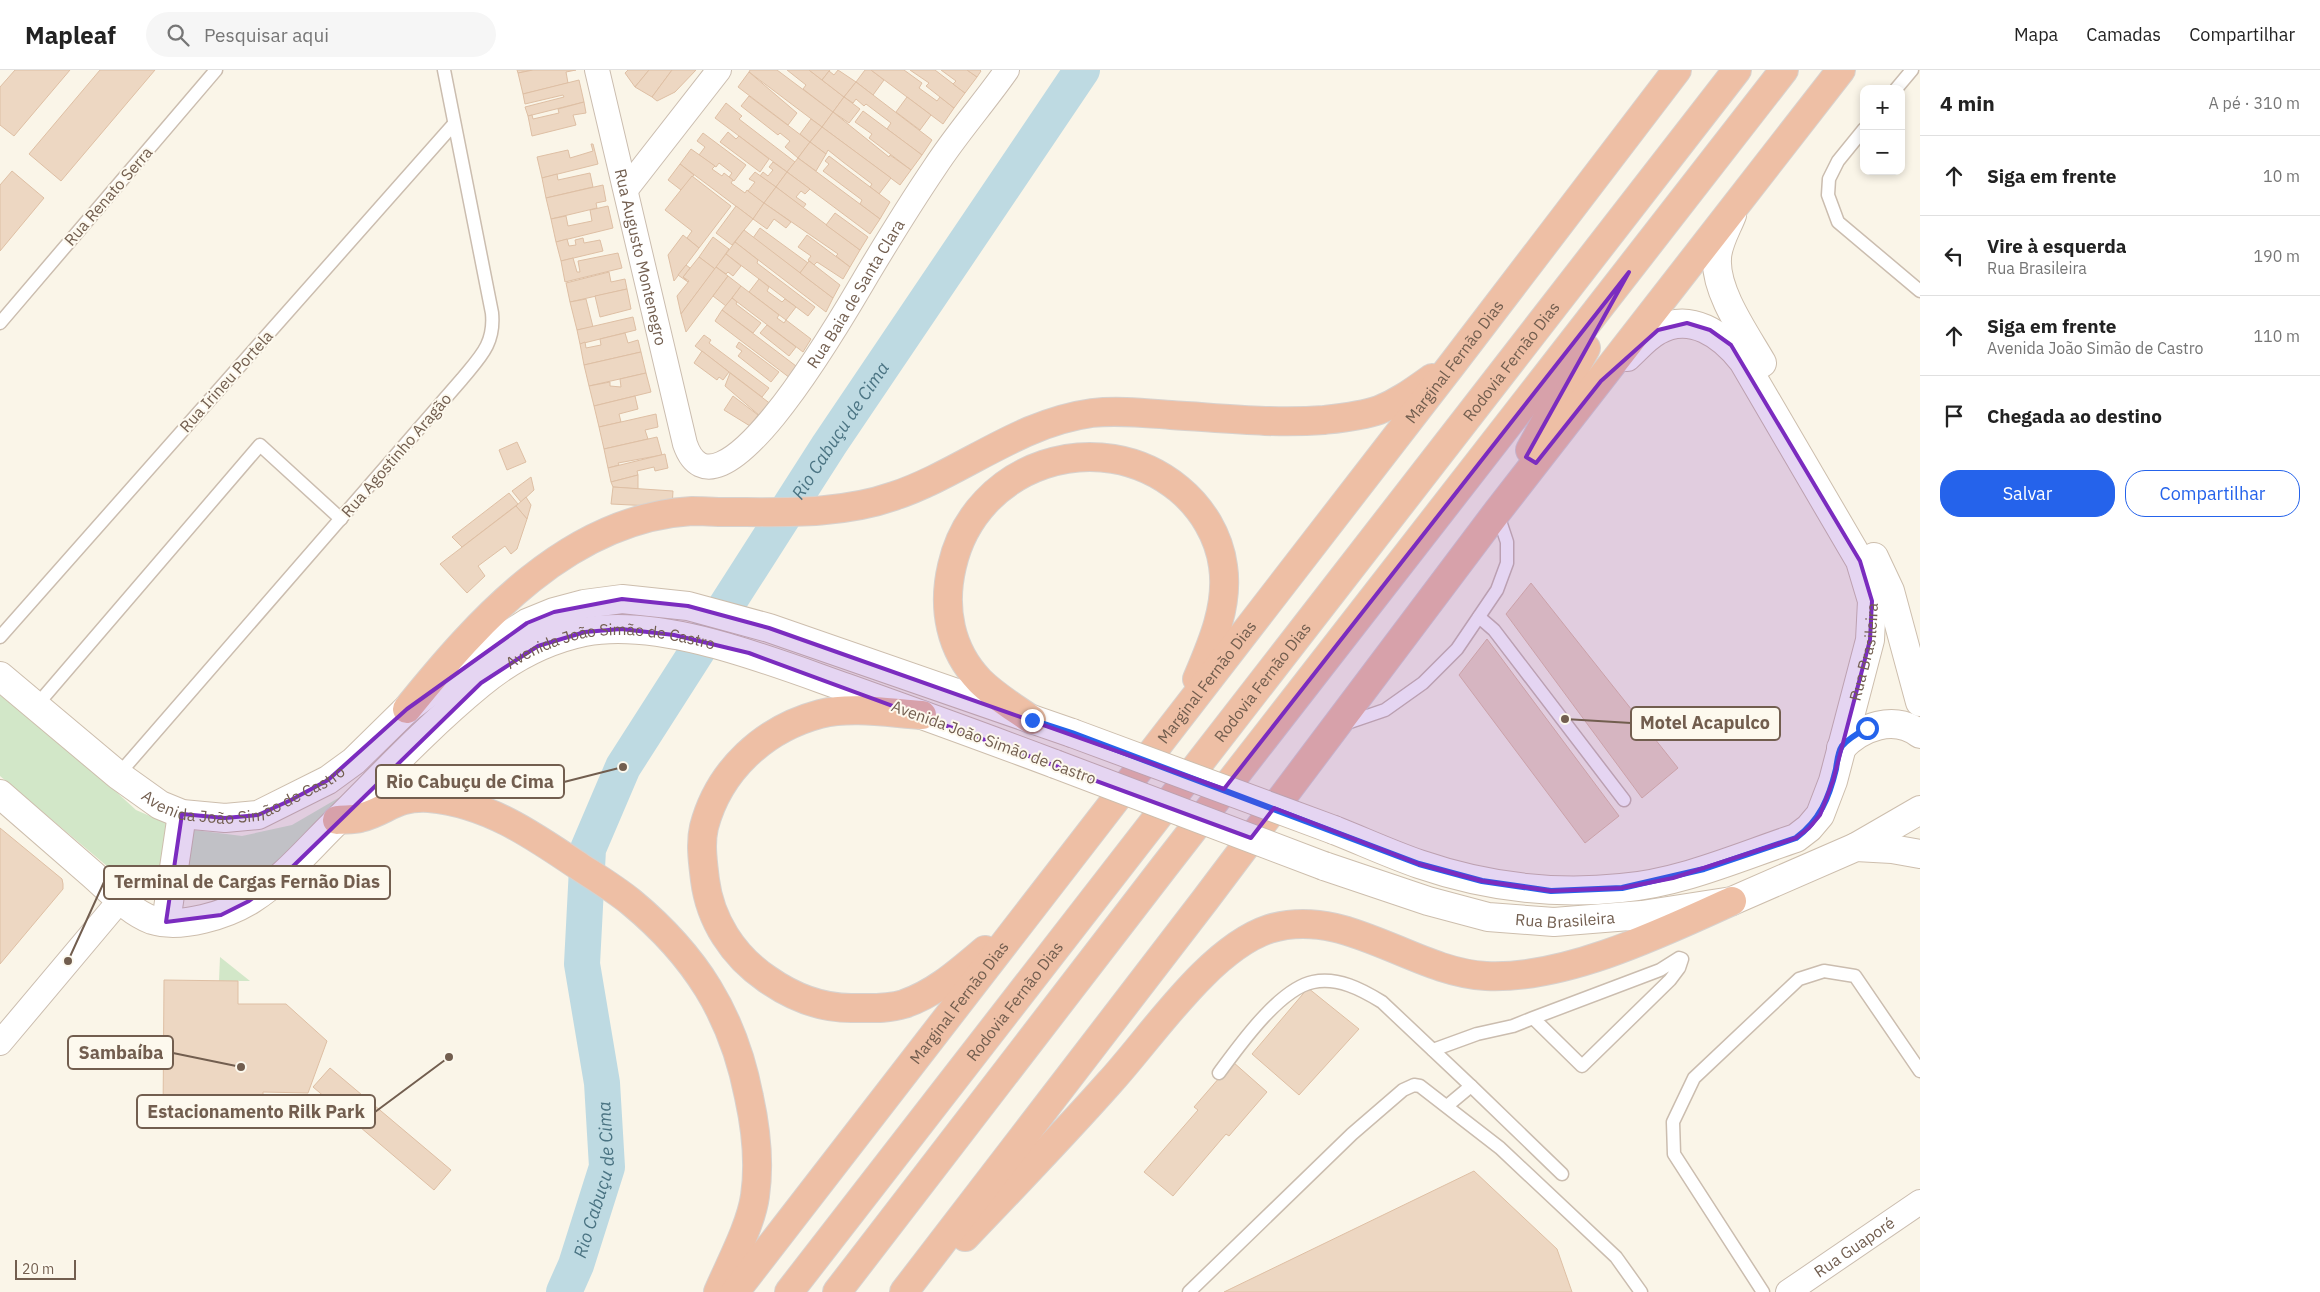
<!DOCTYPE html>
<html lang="pt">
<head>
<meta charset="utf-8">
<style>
  :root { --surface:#fff; --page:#f6f6f6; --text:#222; --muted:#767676; --line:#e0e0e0; --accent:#2563eb }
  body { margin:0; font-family:"IBM Plex Sans",sans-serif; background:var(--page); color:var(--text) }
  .controls { position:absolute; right:15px; top:15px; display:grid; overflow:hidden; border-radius:10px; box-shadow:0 2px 8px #0003 }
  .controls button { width:45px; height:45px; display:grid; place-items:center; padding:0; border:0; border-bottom:1px solid var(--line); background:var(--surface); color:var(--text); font:25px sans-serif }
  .scale { position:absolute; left:15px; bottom:12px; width:61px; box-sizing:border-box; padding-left:5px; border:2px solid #725e4f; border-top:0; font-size:14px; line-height:18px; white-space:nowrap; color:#725e4f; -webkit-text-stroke:4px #fdf9ee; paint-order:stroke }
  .stop { position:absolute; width:15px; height:15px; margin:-11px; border:4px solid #2563eb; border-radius:50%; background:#fff }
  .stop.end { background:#2563eb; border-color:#fff; box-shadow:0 1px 5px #0008 }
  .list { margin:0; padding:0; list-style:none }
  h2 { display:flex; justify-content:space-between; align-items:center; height:65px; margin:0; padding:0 20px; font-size:21px }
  h2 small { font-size:16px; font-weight:400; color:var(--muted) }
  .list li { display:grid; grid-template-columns:32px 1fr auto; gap:15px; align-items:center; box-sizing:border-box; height:80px; padding:0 20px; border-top:1px solid var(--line) }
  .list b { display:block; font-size:19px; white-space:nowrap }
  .list p { margin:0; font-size:16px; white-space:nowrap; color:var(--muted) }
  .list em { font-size:16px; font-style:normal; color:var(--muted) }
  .actions { display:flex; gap:10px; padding:15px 20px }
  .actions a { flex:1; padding:11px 0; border:1px solid var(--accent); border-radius:20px; text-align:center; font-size:18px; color:var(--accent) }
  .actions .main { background:var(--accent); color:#fff }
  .icon { flex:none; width:28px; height:28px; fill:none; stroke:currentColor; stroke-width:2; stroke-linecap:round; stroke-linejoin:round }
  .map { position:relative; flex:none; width:1920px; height:1222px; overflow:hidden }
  header { display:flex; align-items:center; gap:30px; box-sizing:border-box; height:70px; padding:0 25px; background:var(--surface); border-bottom:1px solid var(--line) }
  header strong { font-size:24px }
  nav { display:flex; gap:28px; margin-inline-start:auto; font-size:18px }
  .search { width:350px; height:45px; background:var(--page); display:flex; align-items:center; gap:12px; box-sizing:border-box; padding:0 18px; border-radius:28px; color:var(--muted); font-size:19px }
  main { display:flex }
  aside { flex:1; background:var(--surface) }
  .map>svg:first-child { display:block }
</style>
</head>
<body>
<header>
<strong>Mapleaf</strong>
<div class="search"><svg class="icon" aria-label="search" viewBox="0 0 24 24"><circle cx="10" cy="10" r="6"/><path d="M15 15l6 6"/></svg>Pesquisar aqui</div>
<nav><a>Mapa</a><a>Camadas</a><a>Compartilhar</a></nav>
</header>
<main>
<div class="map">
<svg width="1920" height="1222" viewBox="0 0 1920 1222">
  <rect width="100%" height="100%" fill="#faf5e8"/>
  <g fill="#d2e7c8">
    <polygon points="0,625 89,697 136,740 178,758 242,766 292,755 347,723 277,795 244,818 195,830 163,828 133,818 0,706"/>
    <polygon points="220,887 250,911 219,911"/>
  </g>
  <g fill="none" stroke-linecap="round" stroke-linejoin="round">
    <path stroke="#bedae2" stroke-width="36" id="s1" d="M564 1222 576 1195 607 1097 602 1013 582 894 588 779 623 697 829 375 1082 0"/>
  </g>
  <g fill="#edd7c2" stroke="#debfa4">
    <polygon points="15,0 70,0 14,66 0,55 0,17"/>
    <polygon points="100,0 155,0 61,111 29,84"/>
    <polygon points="517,0 533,0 518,3"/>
    <polygon points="533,0 576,0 566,2 568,13 523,24 518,3"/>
    <polygon points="628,0 649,0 635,17 625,3"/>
    <polygon points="649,0 672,0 652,27 635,17"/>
    <polygon points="672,0 696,0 675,22 657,31 652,27"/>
    <polygon points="750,0 777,0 833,42 822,57 749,2"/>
    <polygon points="787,0 809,0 844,27 833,42 803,19 806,15"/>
    <polygon points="809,0 830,0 822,10"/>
    <polygon points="838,0 856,12 844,27 822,10 829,1 834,5"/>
    <polygon points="865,0 871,0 884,10 873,25 856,12"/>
    <polygon points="871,0 904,0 922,13 919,18 937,31 940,27 954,38 943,54"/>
    <polygon points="910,0 935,0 965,23 954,38 926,16 929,13"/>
    <polygon points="941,0 967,0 977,7 965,23 953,14 956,11"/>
    <polygon points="967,0 980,0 981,1 977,7"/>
    <polygon points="749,2 797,43 788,55 738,17"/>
    <polygon points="579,10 584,32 528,46 525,37 564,27 563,25 525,34 523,24"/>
    <polygon points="856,12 932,70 922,85 887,59 891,53 866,34 864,36 856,29 853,33 844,27"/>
    <polygon points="749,26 810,72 798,88 785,77 790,71 780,63 778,65 741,36"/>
    <polygon points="844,27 860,39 849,53 833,42"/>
    <polygon points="907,27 931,45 920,60 896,42"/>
    <polygon points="584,32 586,43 573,45 576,55 532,66 528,46 532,45 533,49 559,43 558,39"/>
    <polygon points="726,33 742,46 739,49 795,92 787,102 715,48"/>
    <polygon points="863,41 922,85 911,100 869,68 872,64 855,52"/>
    <polygon points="833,42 889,87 890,85 911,100 900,115 822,57"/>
    <polygon points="811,49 822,57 810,72 800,64"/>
    <polygon points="822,57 891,108 879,124 870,117 872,114 843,92 828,80 826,84 810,72"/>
    <polygon points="728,62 736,69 739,66 769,89 760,102 720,72"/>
    <polygon points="703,63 746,95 734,111 729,107 732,103 719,93 716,97 699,85 705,77 697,71"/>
    <polygon points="810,72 826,84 816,101 798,88"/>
    <polygon points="591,74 593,74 598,94 542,108 537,87 568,80 570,88 580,85 593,81"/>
    <polygon points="691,79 715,96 712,99 722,106 724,103 733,110 731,113 745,123 747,120 764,133 753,149 680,94"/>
    <polygon points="829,86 890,132 880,149 860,134 862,130 823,101 829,94 825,91"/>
    <polygon points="798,88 880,149 870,164 787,102"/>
    <polygon points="773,92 787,102 776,117 760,106 763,102 768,106 773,100 769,97"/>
    <polygon points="680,94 694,105 681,120 668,110"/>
    <polygon points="12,101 44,128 0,181 0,115"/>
    <polygon points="755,102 776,117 764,133 748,121 755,112 749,109"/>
    <polygon points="787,102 810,119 805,124 801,121 796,127 806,134 803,138 776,117"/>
    <polygon points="590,103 593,117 546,128 542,108 557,104 558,110"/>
    <polygon points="692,106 731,136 699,178 687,168 692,161 665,140"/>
    <polygon points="603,115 606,131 596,133 597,138 551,149 546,128"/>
    <polygon points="776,117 860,180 850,197 836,186 838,184 764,133"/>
    <polygon points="764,133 791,152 786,158 774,149 767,159 753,149"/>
    <polygon points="608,136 613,158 556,172 551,149 566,146 568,156 592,151 590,140"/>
    <polygon points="736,136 753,149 732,175 716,163"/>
    <polygon points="835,143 868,167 860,180 826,155"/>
    <polygon points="760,158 808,193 800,203 753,168"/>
    <polygon points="744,160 833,228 826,242 735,172"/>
    <polygon points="683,165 699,178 674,211 668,185"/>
    <polygon points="807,165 850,197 843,209 817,192 814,195 808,190 811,186 798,177"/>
    <polygon points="713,167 729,179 715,199 699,187"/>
    <polygon points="583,168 584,173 600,170 603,181 561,191 556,172 567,169 569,176 576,175 575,170"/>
    <polygon points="735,172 758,190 757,193 815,237 808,246 726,184"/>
    <polygon points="618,183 622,198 565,212 561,191 573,188 577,202 580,202 578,191"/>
    <polygon points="726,184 741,196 733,206 728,202 726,204 716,197"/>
    <polygon points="699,187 715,199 681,244 677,226 689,211 683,207"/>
    <polygon points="809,191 840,215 833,228 800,203"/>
    <polygon points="686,195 690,198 683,207 688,212 678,205"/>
    <polygon points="716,197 728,206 686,262 681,244"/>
    <polygon points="609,202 611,212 625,209 627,219 570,232 566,213"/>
    <polygon points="728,206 741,216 726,236 713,226"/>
    <polygon points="759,209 769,217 767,221 782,232 785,229 796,237 786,250 749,222"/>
    <polygon points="741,216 779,245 777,248 784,253 786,250 811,269 803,282 732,228"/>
    <polygon points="627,219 631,239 600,247 595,226"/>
    <polygon points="732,228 737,232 736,234 761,253 753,263 722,240"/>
    <polygon points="586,229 593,257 577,260 570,232"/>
    <polygon points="722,240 796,296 790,308 715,251"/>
    <polygon points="633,247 636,260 580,274 577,260"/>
    <polygon points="767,255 796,277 789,286 760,263"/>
    <polygon points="625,263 628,273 638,270 641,282 584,295 580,274 585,272 586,278 601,275 600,269"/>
    <polygon points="704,265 711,270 709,273 769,318 762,327 695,276"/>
    <polygon points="739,272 779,302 771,312 738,286 742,281 736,277"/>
    <polygon points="702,281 729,302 723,310 719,307 717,310 694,293"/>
    <polygon points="641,282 646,303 589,316 584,295"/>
    <polygon points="646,303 651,322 594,336 589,316 610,312 610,316 621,317 620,309"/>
    <polygon points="730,303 776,338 767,352 725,316"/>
    <polygon points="635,326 638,339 619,344 621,352 599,357 594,336"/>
    <polygon points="733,326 758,345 750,356 724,340"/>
    <polygon points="656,344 658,357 645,360 648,369 604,379 599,357"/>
    <polygon points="657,367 662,385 618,393 619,395 608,398 604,379"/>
    <polygon points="517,372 526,392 507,400 499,380"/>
    <polygon points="665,384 668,398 655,401 654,397 637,401 638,405 611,412 608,398"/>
    <polygon points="638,405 638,419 613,417 611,412"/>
    <polygon points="531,407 534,420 521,432 512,421"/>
    <polygon points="613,417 673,421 672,437 611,434"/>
    <polygon points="509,423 518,434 462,477 452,467"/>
    <polygon points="526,427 531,435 527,449 516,436"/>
    <polygon points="516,436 527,449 517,479 511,484 505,476 478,496 485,506 467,523 440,494"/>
    <polygon points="1531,513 1678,698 1642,728 1506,544"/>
    <polygon points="1487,569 1619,746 1585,773 1459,605"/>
    <polygon points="0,758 62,809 63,814 63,819 0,894"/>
    <polygon points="164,910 238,911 238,934 286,934 327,971 308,1023 263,1022 263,1029 239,1029 239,1050 163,1049"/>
    <polygon points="1308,918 1359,959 1299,1025 1252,984"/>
    <polygon points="1233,992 1267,1022 1229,1066 1226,1064 1173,1126 1144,1102 1198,1040 1194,1037"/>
    <polygon points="330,998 451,1100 434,1120 313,1017"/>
    <polygon points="1474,1101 1557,1179 1572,1222 1224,1222"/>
  </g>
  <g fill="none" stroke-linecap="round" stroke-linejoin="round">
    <defs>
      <g id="lane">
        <polyline points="1896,19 1912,0"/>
        <polyline points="1864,59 1838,91 1829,109 1828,125 1838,152 1920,221"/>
        <polyline points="0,253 216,0"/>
        <polyline points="1479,547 1494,560 1624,730"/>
        <polyline points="0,567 453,55"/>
        <polyline points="36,636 260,375 341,449"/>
        <polyline points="1344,654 1385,640 1423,613 1457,579 1497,520 1507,493 1507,472 1497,442"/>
        <path d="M118 705 462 309C480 287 495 274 492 243L444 0"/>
        <polyline points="1433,980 1477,964 1513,956 1533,948 1660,900 1679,888 1682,889 1679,898 1670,910 1582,996 1533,948"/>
        <path d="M1219 1003C1239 976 1279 919 1313 912 1338 907 1361 919 1382 932L1471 1016 1447 1036"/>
        <polyline points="1471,1016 1562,1104"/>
        <polyline points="1189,1222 1352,1064 1403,1020 1414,1015 1420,1016 1500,1078 1616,1187 1641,1222"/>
        <polyline points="1763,1222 1674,1084 1673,1052 1694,1008 1799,909 1824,901 1855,906 1920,1001"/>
      </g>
      <g id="street">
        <path id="s2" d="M597 0 685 374C719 471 854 226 870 200 891 165 912 131 935 97 957 63 984 33 1007 0"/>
        <polyline points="627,118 719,0"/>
        <polyline points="0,973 121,829"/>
        <path id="s3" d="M1788 1222 1920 1132"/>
      </g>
      <g id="secondary">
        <path d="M1732 145C1727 158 1717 174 1717 189 1715 222 1746 265 1762 293"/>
        <polyline points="1874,487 1890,521 1920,632"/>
        <path id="s4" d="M0 606 118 705 160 735 182 744 225 748 258 745 328 710 354 691 407 639 485 580 527 553 554 542 584 534 622 529 688 536 769 558 1072 663"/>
        <path d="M1841 678C1861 657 1894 644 1920 664"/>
        <path id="s5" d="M0 724C31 751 62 778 93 805 110 820 130 842 152 850 181 859 227 845 252 829 285 808 310 777 338 750 384 704 430 655 480 614 510 589 546 570 584 562 663 547 773 592 847 618 917 643 986 668 1055 694"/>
        <path id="s6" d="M1334 760C1362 771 1390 784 1419 794 1483 816 1553 825 1621 818 1681 813 1739 787 1796 768L1809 758 1820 745 1833 711 1870 570 1872 531 1860 491 1743 291C1723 265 1690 241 1657 261 1646 267 1637 278 1627 287"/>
        <polyline points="1856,777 1920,740"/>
        <path id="s7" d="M1324 796 1428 831 1488 847 1554 852 1642 845 1732 831 1856 777 1892 779 1920 784"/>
        <polyline points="166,852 182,744"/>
      </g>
      <g id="highway">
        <polyline points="1530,380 1586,278"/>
        <path d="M407 639C479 550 569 448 692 441 703 441 714 442 726 442 782 442 840 445 894 426 962 403 1018 353 1092 343 1118 340 1145 343 1171 345 1222 348 1273 354 1324 350 1342 348 1362 346 1379 340 1399 332 1415 320 1432 308"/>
        <path d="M922 645C890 643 852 636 820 644 764 659 719 700 704 757 700 774 703 793 705 810 710 850 733 886 767 909 794 928 822 939 855 938 871 938 888 939 904 934 936 923 960 901 985 880"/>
        <path d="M1032 650C1015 638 995 626 980 611 950 580 942 538 952 496 975 394 1099 353 1179 419 1202 438 1219 466 1223 496 1229 535 1212 574 1197 609"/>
        <path d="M337 750C344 749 353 750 360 748 388 741 394 726 429 728 487 733 533 765 580 797 597 808 615 819 631 832 695 885 733 944 749 1027 756 1059 760 1092 755 1126 751 1155 730 1194 718 1222"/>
        <path d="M965 1167C1014 1116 1063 1065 1110 1012 1152 966 1209 879 1269 859 1345 835 1412 902 1486 906 1564 910 1662 863 1732 831"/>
        <path id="s8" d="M735 1222 1454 292 1677 0"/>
        <path id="s9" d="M789 1222 1737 0"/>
        <polyline points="837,1222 1164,797 1784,0"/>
        <polyline points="904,1222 1205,830 1497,442 1841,0"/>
      </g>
    </defs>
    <use href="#lane" stroke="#cbbdaf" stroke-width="15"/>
    <use href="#street" stroke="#cbbdaf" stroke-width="26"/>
    <use href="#secondary" stroke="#cdbead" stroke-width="30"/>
    <use href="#highway" stroke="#d8d2ce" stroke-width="30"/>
    <use href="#lane" stroke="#fff" stroke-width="12"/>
    <use href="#street" stroke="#fff" stroke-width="24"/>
    <use href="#secondary" stroke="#fff" stroke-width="28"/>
    <use href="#highway" stroke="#eebfa5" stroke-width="28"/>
    <defs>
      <g id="secondary-bridge">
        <polyline points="1072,663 1334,760"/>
        <polyline points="1055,694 1324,796"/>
      </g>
    </defs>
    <use href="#secondary-bridge" stroke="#cdbead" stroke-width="30" stroke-linecap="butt"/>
    <use href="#secondary-bridge" stroke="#fff" stroke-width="28"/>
  </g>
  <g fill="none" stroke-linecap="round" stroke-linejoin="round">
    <path stroke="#2563eb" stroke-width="6" d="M1032 650 1072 663 1419 794 1482 811 1551 821 1622 818 1704 799 1796 768C1820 750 1829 728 1836 699 1837 692 1838 682 1842 676 1849 668 1858 663 1867 658"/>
  </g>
  <path fill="#7b2cbf" fill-opacity="0.2" stroke="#7b2cbf" stroke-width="4" stroke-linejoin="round" d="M1629 202 1526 387 1536 393 1601 311 1658 260 1687 253 1710 260 1731 275 1860 491 1872 531 1870 570 1833 711 1820 745 1809 758 1796 768 1673 808 1622 818 1551 821 1482 811 1419 794 1274 738 1251 768 749 583 674 565 621 559 585 562 538 576 481 613 283 806 249 831 221 845 166 852 182 744 225 748 258 745 291 730 328 710 407 639 527 553 554 542 622 529 688 536 769 558 1224 719Z"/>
  <g text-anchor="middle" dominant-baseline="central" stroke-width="4" stroke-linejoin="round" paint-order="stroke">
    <g font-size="16" fill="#725e4f" stroke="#fdf9ee">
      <text transform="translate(108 126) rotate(-49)">Rua Renato Serra</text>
      <text stroke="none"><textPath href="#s2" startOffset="192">Rua Augusto Montenegro</textPath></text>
      <text stroke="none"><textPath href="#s2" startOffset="651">Rua Baia de Santa Clara</textPath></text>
      <text stroke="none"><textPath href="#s9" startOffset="1178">Rodovia Fernão Dias</textPath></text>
      <text stroke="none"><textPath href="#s8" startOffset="1176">Marginal Fernão Dias</textPath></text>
      <text transform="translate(226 311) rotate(-48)">Rua Irineu Portela</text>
      <text transform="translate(396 385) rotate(-49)">Rua Agostinho Aragão</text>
      <text stroke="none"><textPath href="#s6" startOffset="682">Rua Brasileira</textPath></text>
      <text stroke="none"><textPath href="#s5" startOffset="758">Avenida João Simão de Castro</textPath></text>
      <text stroke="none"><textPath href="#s9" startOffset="772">Rodovia Fernão Dias</textPath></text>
      <text stroke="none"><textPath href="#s8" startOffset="771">Marginal Fernão Dias</textPath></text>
      <text transform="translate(994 672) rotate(20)">Avenida João Simão de Castro</text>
      <text stroke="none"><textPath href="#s4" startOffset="294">Avenida João Simão de Castro</textPath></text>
      <text stroke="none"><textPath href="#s7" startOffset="249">Rua Brasileira</textPath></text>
      <text stroke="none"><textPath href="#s9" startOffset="368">Rodovia Fernão Dias</textPath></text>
      <text stroke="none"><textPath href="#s8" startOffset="366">Marginal Fernão Dias</textPath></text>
      <text stroke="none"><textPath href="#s3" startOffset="80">Rua Guaporé</textPath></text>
    </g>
    <g font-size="18" font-style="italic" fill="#4b7483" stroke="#fdf9ee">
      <text stroke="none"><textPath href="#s1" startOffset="942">Rio Cabuçu de Cima</textPath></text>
      <text stroke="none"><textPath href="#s1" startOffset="118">Rio Cabuçu de Cima</textPath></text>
    </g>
  </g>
  <path fill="none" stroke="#725e4f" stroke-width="2" d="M1565 649L1631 653M623 697L564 712M68 891L104 812M241 997L173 983M449 987L375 1042"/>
  <g fill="#725e4f" stroke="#fdf9ee" stroke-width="2">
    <circle cx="1565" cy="649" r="5"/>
    <circle cx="623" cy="697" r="5"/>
    <circle cx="68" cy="891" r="5"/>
    <circle cx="241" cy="997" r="5"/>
    <circle cx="449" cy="987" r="5"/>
  </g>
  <g fill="#fdf9ee" stroke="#725e4f" stroke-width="2">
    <rect x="1631" y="637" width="149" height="33" rx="5"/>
    <rect x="376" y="695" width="188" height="33" rx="5"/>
    <rect x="104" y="796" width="286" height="33" rx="5"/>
    <rect x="68" y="966" width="105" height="33" rx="5"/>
    <rect x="137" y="1025" width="238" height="33" rx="5"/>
  </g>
  <g font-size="18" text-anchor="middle" font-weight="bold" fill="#725e4f">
    <text x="1705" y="659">Motel Acapulco</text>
    <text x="470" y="718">Rio Cabuçu de Cima</text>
    <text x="247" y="818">Terminal de Cargas Fernão Dias</text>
    <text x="121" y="989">Sambaíba</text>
    <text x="256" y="1048">Estacionamento Rilk Park</text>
  </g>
</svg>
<div class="controls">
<button>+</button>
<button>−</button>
</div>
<div class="scale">20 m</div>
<div class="stop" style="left:1867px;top:658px"></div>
<div class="stop end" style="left:1032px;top:650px"></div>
</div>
<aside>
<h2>4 min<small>A pé · 310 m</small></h2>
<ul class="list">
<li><svg class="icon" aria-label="ahead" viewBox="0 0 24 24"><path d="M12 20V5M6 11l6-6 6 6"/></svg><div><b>Siga em frente</b></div><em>10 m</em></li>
<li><svg class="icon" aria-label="left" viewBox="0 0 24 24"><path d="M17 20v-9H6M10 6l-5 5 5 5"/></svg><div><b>Vire à esquerda</b><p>Rua Brasileira</p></div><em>190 m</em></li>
<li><svg class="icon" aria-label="ahead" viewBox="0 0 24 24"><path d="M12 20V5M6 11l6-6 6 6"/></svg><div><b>Siga em frente</b><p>Avenida João Simão de Castro</p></div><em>110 m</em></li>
<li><svg class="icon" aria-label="arrive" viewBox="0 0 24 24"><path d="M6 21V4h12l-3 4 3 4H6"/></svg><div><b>Chegada ao destino</b></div></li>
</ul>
<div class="actions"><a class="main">Salvar</a><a>Compartilhar</a></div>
</aside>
</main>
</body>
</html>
